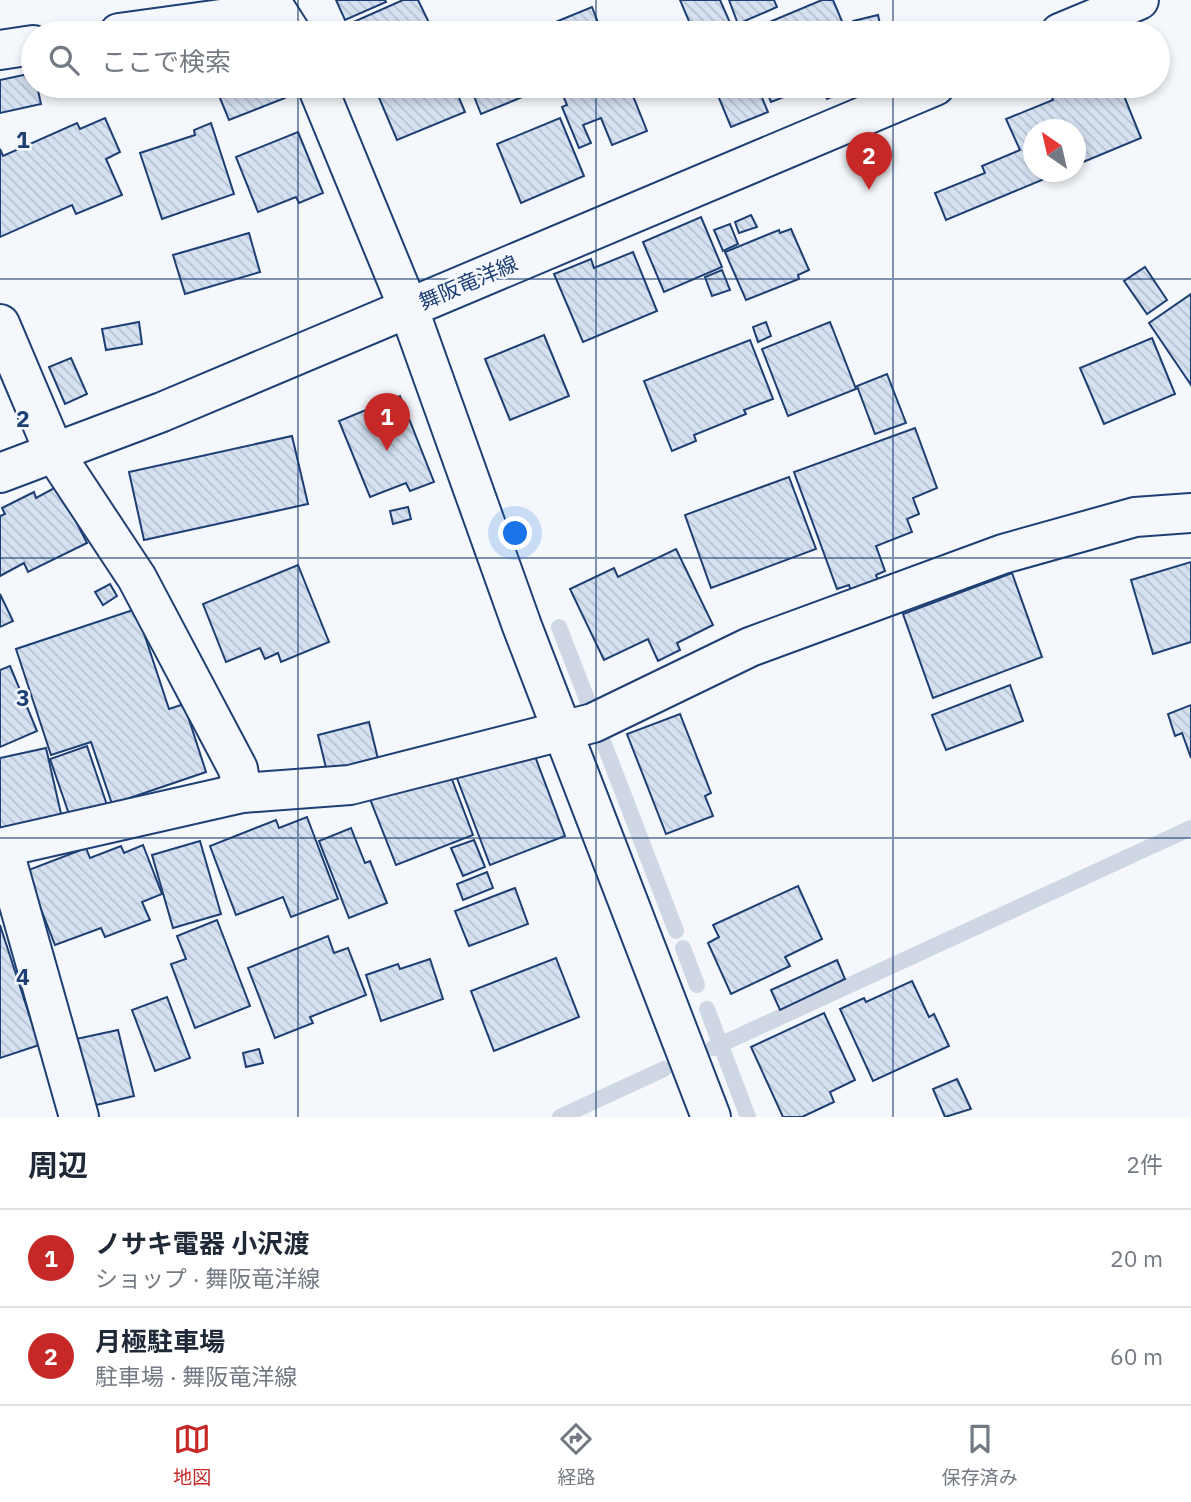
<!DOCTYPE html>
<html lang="ja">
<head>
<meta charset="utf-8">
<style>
  :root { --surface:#fff; --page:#f2f2f3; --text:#1f2937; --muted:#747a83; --line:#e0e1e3; --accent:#c62828 }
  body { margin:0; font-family:"IBM Plex Sans","Noto Sans JP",sans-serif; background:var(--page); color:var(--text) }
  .compass { position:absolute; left:1023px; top:119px; width:63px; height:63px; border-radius:50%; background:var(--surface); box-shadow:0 4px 10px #0003; rotate:326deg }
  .you { position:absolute; left:516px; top:534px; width:24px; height:24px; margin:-18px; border:5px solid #fff; border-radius:50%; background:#1a73e8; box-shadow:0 0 0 10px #1a73e833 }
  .badge { display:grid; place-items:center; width:46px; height:46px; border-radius:50%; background:var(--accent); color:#fff; font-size:23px; font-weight:700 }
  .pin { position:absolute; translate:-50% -58px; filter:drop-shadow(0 2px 4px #0008) }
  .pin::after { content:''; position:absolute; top:37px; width:24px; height:21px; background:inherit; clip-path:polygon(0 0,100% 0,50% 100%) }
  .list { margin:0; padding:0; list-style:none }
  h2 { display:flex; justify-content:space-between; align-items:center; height:91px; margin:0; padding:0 28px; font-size:30px }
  h2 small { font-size:23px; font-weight:400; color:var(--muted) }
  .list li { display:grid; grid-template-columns:46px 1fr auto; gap:21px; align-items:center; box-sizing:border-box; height:98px; padding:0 28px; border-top:2px solid var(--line) }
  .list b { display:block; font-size:26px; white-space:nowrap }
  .list p { margin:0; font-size:23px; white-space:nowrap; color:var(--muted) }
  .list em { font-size:23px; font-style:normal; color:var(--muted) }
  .icon { flex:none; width:38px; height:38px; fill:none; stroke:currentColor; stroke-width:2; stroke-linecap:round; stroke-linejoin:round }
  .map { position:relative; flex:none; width:1191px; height:1117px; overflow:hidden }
  .search { position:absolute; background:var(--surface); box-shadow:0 4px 10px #0003; left:21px; right:21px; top:21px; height:77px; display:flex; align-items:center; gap:18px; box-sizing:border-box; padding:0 24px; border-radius:38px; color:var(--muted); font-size:26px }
  .sheet { height:287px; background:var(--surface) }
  nav { display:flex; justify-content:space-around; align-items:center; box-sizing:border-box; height:98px; border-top:2px solid var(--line); background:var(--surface); font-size:19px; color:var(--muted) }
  nav a { display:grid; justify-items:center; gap:4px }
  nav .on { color:var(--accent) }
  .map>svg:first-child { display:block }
</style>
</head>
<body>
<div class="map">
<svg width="1191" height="1117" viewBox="0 0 1191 1117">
  <defs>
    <pattern id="building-back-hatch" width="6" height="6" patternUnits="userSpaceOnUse" patternTransform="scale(1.75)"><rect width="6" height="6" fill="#d5e0f0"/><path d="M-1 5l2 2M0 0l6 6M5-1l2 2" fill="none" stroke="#b6c1d1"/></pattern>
  </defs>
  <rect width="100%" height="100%" fill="#f4f7fb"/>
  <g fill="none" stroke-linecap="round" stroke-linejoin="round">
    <g stroke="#cfd7e4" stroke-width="16">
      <polyline points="559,627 590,707"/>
      <polyline points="601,736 676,931"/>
      <polyline points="683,948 697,985"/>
      <polyline points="707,1009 748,1117"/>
      <polyline points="713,1048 1191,828"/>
      <polyline points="560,1117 664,1069"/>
    </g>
  </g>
  <g fill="url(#building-back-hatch)" stroke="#1d3f73" stroke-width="2">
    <polygon points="336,0 385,0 386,2 345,20"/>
    <polygon points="403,0 418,0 434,33 355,33 351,23"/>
    <polygon points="680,0 720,0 731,25 712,33 694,33"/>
    <polygon points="729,0 774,0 777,7 738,24"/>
    <polygon points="822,0 833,0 847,33 743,33"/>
    <polygon points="592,7 602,33 538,33 536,30"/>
    <polygon points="878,15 882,33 856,33 853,21"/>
    <polygon points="33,73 33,86 37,86 41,104 0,113 0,80"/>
    <polygon points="215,86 280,86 285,98 229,120"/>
    <polygon points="374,86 454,86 465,112 397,140"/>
    <polygon points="470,86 549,86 481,114"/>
    <polygon points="559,86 629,86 647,131 612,145 601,118 583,125 591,143 579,148 562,107 567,105"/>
    <polygon points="714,86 757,86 768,112 731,127"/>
    <polygon points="764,86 812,86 771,102"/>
    <polygon points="821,86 855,86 855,87 827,99"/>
    <polygon points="1047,86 1129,86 1132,92 1124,96 1141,138 1076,165 1076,130 1034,130 1034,172 1061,172 946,220 935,193 985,173 982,166 1020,150 1006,119 1053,100"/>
    <polygon points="105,118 120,152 106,159 122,195 76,214 72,205 0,237 0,149 3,156 77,123 80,129"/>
    <polygon points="560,118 584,176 521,203 497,144"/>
    <polygon points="211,123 234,194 162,219 140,153 195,135 194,130"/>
    <polygon points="298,132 323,193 299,203 296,197 258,212 236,157"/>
    <polygon points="751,215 757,227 739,233 735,222"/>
    <polygon points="701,217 722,267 664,292 643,242"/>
    <polygon points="730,224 738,244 723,251 714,230"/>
    <polygon points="791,229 809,270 798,275 799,279 746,300 725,252 779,230 780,233"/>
    <polygon points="249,233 260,272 185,294 173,255"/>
    <polygon points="633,252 657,311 583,342 554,274 591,259 594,268"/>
    <polygon points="1145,267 1167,300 1147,314 1124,281"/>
    <polygon points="722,270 730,290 712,296 705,277"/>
    <polygon points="1191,294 1191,385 1149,323"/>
    <polygon points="139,322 142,344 106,350 102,329"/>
    <polygon points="766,322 771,336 758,342 753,327"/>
    <polygon points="830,322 856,389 788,416 762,349"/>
    <polygon points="544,335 569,396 510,420 485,359"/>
    <polygon points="1152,338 1175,394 1104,424 1080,368"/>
    <polygon points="750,340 773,399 744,410 746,414 694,435 696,441 672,451 644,381"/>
    <polygon points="71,358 87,394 65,404 49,367"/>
    <polygon points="887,374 906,423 875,434 857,386"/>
    <polygon points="400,396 434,482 410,491 406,483 370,497 339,421"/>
    <polygon points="915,428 937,488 913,498 919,514 907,519 912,532 876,546 885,571 876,575 880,587 853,597 849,585 837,589 794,472"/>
    <polygon points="292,436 308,504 144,540 129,472"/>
    <polygon points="789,477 816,549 711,588 685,515"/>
    <polygon points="58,486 87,543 28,572 24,563 0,576 0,516 5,514 2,508 34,492 36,498"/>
    <polygon points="408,507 411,519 393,524 390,511"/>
    <polygon points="676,549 713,625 677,643 680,650 658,661 648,639 604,660 570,589 614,568 618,577"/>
    <polygon points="1191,562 1191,642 1153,654 1131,580"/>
    <polygon points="298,565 329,642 281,662 278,653 265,659 260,648 226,662 203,604"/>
    <polygon points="1012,573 1042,657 933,698 903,614"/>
    <polygon points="110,584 117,596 103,605 95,592"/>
    <polygon points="0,594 13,621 0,627"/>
    <polygon points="136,609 169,709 184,704 206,772 112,804 91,742 51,755 16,649"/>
    <polygon points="10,666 37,731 0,747 0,670"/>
    <polygon points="1010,685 1023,721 946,750 932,715"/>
    <polygon points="1191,705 1191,758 1182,733 1175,736 1168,714"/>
    <polygon points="680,714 711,793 705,796 713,816 666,834 627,734"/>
    <polygon points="369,722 379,763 328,776 318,735"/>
    <polygon points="87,746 107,805 70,817 50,759"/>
    <polygon points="46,748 62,818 0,832 0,758"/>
    <polygon points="533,751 565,836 490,865 455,773"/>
    <polygon points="448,769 473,835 396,865 370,799"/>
    <polygon points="307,817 338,899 291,917 283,897 236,915 210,846 276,820 279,828"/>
    <polygon points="351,828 365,863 370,861 387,903 349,918 319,841"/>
    <polygon points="474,840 485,867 463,876 451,848"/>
    <polygon points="200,841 221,914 173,928 152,855"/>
    <polygon points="143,845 162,894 142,902 150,920 105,937 101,928 55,945 26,871 86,848 90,858 121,846 124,853"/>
    <polygon points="487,872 493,888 463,900 457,884"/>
    <polygon points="798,886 822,939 785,957 790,966 731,994 708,943 719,937 713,925"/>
    <polygon points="515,888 528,924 469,946 455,911"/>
    <polygon points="217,920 250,1006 195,1028 171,964 186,959 177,936"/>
    <polygon points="0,925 39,1045 0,1058"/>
    <polygon points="328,936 334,953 348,948 366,995 310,1017 313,1023 275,1038 248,968"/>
    <polygon points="556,958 579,1017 494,1051 471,991"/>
    <polygon points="430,959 443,999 381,1021 366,975 398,964 400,969"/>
    <polygon points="837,960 845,979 780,1010 771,990"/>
    <polygon points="912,981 929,1017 934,1014 949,1046 873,1081 840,1009 864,998 866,1002"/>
    <polygon points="167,997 190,1058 155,1071 132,1010"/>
    <polygon points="824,1013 855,1080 830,1092 834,1102 802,1117 783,1117 751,1047"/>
    <polygon points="118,1030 134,1096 92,1106 76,1039"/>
    <polygon points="259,1049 263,1063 246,1067 243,1053"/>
    <polygon points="957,1079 971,1109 945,1117 933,1089"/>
  </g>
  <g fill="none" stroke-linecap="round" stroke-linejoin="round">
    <defs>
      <g id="minor">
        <polyline points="270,0 291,33"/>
        <polyline points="119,33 236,17 262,0"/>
        <polyline points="0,50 33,45"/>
        <polyline points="317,86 408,307 522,626 711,1117"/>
        <polyline points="0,324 55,454 137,578 238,769 242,793"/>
        <polyline points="0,848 242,793 350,785 593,723 750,647 1003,554 1135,517 1191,513"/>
        <polyline points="3,848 79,1117"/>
      </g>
      <g id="major">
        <polyline points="1060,33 1139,0"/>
        <polyline points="0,473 162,412 935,86"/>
      </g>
    </defs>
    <use href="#minor" stroke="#1d3f73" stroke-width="42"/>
    <use href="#major" stroke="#1d3f73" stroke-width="42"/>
    <use href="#minor" stroke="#f4f7fb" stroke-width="38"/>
    <use href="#major" stroke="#f4f7fb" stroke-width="38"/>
  </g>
  <path fill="none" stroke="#1d3f73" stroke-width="2" stroke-opacity="0.55" d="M298 0V33M596 0V33M893 0V33M298 86V1117M596 86V1117M893 86V1117M0 279H1191M0 558H1191M0 838H1191"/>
  <g text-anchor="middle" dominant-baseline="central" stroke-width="5" stroke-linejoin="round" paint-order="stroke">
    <g font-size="21" fill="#1d3f73" stroke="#f4f7fb">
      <text transform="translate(468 282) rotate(-23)">舞阪竜洋線</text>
    </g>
  </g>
  <g font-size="23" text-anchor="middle" font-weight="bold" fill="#1d3f73" stroke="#f4f7fb" stroke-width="5" stroke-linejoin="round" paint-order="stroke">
    <text x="23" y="148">1</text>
    <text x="23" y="427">2</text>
    <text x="23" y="706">3</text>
    <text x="23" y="985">4</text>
  </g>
</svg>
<svg class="compass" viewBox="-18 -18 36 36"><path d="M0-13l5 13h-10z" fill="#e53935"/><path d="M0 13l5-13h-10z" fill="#747a83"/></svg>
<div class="you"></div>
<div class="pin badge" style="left:387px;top:451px">1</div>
<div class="pin badge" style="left:869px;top:190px">2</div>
<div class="search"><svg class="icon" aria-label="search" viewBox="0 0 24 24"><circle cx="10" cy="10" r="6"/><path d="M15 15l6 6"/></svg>ここで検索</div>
</div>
<section class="sheet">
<h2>周辺<small>2件</small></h2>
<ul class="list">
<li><span class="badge">1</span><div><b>ノサキ電器 小沢渡</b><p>ショップ · 舞阪竜洋線</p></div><em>20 m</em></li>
<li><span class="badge">2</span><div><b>月極駐車場</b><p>駐車場 · 舞阪竜洋線</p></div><em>60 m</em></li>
</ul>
</section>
<nav>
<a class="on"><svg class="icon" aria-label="map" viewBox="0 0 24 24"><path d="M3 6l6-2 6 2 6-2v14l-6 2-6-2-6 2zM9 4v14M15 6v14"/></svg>地図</a>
<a><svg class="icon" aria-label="directions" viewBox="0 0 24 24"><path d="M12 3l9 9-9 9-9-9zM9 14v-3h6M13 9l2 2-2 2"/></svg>経路</a>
<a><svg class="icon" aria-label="saved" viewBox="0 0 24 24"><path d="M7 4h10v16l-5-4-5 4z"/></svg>保存済み</a>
</nav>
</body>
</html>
